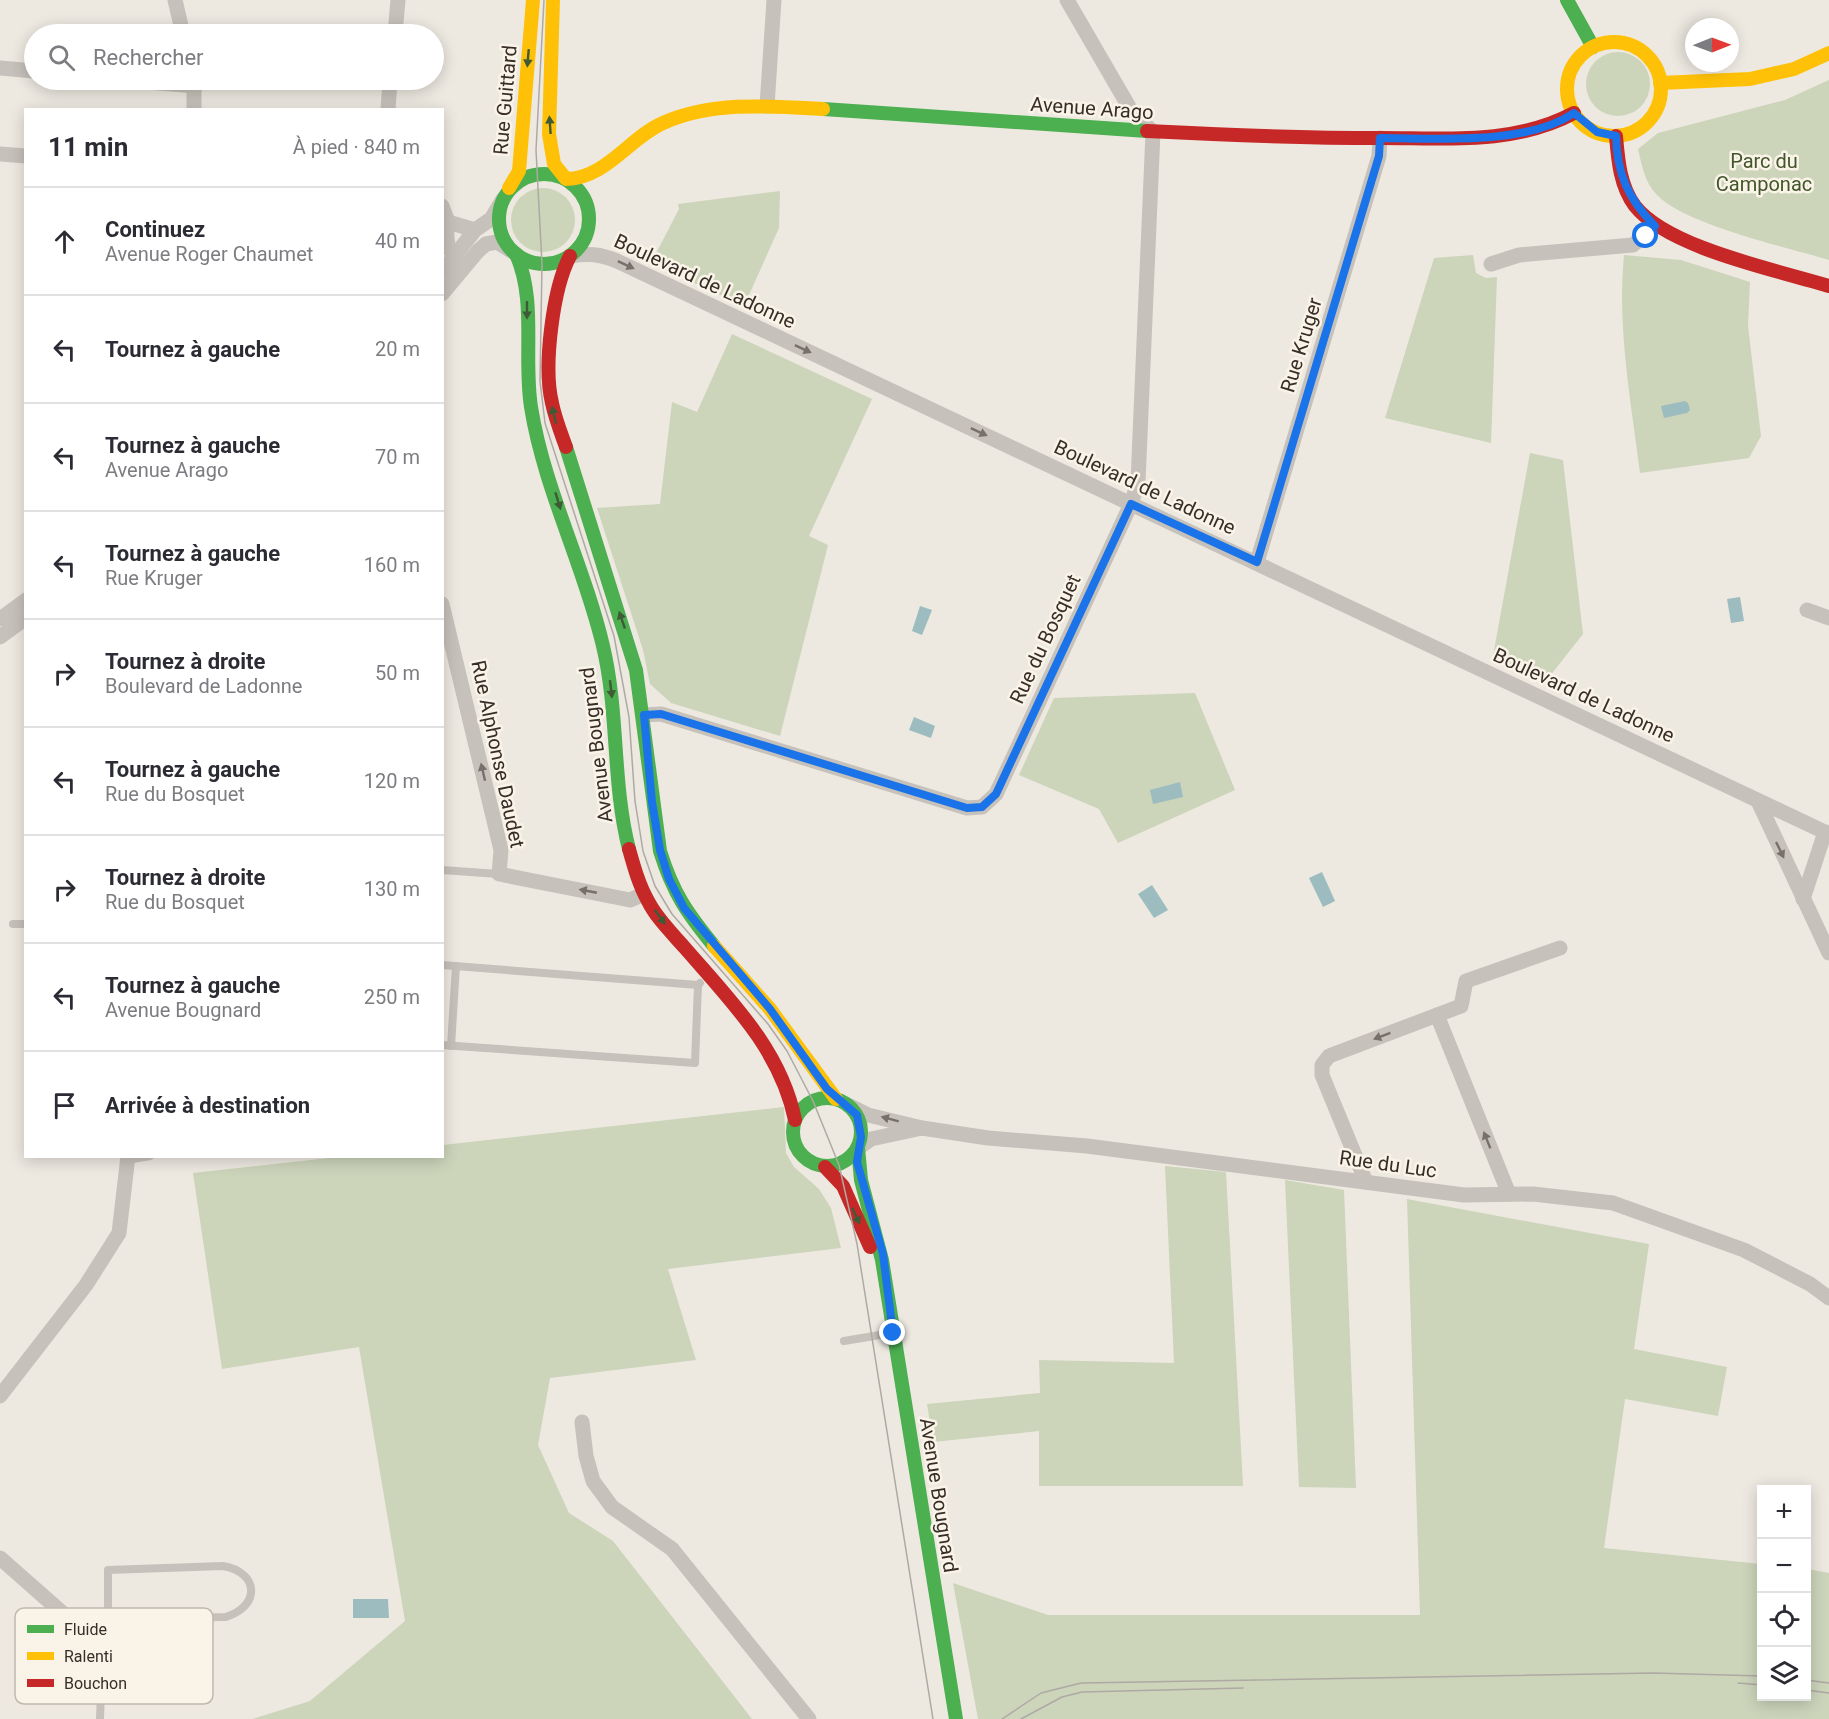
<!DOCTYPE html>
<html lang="fr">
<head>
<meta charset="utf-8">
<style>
  :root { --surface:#fff; --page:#f7f7f7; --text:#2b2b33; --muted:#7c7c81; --line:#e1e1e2 }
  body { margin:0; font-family:Roboto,sans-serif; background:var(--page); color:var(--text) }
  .controls { position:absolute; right:18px; bottom:18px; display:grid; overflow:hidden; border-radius:0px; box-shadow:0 3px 15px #0003 }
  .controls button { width:54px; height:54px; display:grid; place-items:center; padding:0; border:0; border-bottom:2px solid var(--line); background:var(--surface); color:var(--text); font:30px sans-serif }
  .compass { position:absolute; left:1685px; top:18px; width:54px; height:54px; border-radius:50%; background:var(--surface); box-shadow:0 3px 15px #0003; rotate:89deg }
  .stop { position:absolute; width:18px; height:18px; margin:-14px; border:4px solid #1a73e8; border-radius:50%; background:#fff }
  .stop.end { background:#1a73e8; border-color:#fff; box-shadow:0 2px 6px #0008 }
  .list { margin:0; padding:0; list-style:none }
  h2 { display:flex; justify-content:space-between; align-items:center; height:78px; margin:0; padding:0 24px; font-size:26px }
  h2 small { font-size:20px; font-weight:400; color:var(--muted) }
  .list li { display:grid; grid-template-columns:39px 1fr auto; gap:18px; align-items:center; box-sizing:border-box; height:108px; padding:0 24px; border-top:2px solid var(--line) }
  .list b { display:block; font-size:22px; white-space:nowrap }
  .list p { margin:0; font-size:20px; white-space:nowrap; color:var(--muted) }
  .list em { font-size:20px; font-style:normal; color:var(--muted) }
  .icon { flex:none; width:33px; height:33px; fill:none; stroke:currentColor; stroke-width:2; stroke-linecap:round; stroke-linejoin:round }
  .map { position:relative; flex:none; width:1829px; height:1719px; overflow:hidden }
  .search { position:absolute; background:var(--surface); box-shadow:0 3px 15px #0003; left:24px; top:24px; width:420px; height:66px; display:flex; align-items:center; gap:15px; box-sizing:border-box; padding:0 21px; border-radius:33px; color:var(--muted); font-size:22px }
  .panel { position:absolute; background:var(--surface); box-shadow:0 3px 15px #0003; left:24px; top:108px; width:420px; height:1050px; border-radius:0px }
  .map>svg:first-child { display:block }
</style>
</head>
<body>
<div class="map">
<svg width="1829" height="1719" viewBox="0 0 1829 1719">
  <rect width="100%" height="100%" fill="#ede9e1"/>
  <g fill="#ccd4ba">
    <circle cx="1618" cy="84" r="32"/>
    <path d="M1829 80V260C1786 247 1686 225 1657 195 1645 183 1642 166 1638 149L1658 133 1785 100Z"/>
    <circle cx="543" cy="220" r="32"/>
    <polygon points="780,191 779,228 744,306 651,263 679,209 678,204"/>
    <polygon points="1473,255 1476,273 1486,278 1497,277 1491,443 1385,418 1434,258"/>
    <path d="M1624 255 1681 260 1750 282 1748 326 1761 436 1749 458 1640 473C1631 401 1617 328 1624 255Z"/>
    <polygon points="732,334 872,399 809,536 828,545 780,736 671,703 650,684 643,650 597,508 660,504 672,402 697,412"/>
    <polygon points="1530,453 1563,460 1583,634 1546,681 1493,656"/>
    <polygon points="1195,693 1235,790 1118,843 1099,809 1019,775 1054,698"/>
    <polygon points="784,1107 786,1153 794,1167 819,1189 831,1208 841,1248 668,1269 696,1360 550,1378 538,1445 569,1513 613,1541 752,1719 252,1719 310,1701 405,1621 359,1347 222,1369 193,1173 338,1157 442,1156 443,1145"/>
    <polygon points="1165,1166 1226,1172 1243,1486 1039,1486 1039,1431 933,1442 927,1404 1040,1393 1039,1360 1174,1363"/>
    <polygon points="1285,1180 1344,1190 1356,1488 1299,1487"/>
    <polygon points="1407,1199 1649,1244 1634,1349 1727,1367 1718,1416 1625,1399 1604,1548 1761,1564 1762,1696 1806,1696 1807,1569 1829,1573 1829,1719 978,1719 953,1583 1048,1615 1420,1615"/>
  </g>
  <g fill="#9cbcbf">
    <polygon points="1685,401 1688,403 1690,410 1687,413 1664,418 1661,406"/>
    <polygon points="1740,597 1744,621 1731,623 1727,599"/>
    <polygon points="920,606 932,610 922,635 912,631"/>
    <polygon points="914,717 935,726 931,738 909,730"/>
    <polygon points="1180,782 1183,797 1153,804 1150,790"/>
    <polygon points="1322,872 1335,901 1323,907 1309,878"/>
    <polygon points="1152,885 1168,910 1154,918 1138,894"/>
    <polygon points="353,1599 388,1599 389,1618 353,1618"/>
  </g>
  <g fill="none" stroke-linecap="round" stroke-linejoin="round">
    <g stroke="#c6c1ba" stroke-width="8">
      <polyline points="442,870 499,874"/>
      <polyline points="13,924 26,924"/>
      <polyline points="442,965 698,985 700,983"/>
      <polyline points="442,1045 695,1063 698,985"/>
      <polyline points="451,1046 456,966"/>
      <polyline points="127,1160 150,1156"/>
      <polyline points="844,1341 892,1333"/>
      <path d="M223 1566C259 1572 261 1606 226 1617L135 1618 121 1622 103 1636 108 1615V1570Z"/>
      <polyline points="67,1617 103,1636 100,1719"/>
    </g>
    <g stroke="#c6c1ba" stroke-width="15">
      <polyline points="175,0 183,34"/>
      <polyline points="395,34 398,0"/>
      <polyline points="0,68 34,71"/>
      <polyline points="123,80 196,86"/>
      <polyline points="767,106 774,0"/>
      <polyline points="194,110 194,80"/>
      <polyline points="388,110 390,80"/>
      <polyline points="0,154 26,156"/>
      <polyline points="442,206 448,222"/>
      <path d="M570 256C588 253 600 254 617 261L1829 834"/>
      <path d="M459 261C447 251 445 238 448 222L475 230"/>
      <polyline points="1491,264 1519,255 1633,245 1655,226"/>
      <polyline points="442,272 475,230 491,219 503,199"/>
      <polyline points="442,294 478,251 486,244 497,242 516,254"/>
      <polyline points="1257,562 1379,156 1380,138"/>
      <polyline points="442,604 501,850 499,874 630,900 644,894"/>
      <polyline points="1807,610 1829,618"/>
      <polyline points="0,619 26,600"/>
      <polyline points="0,637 26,618"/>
      <polyline points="643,715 661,714 967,808 982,807 996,794 1131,504 1138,482 1153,132 1132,112 1067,0"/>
      <polyline points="1758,801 1829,953"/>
      <polyline points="1803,899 1825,832"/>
      <polyline points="1437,1015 1509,1194"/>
      <polyline points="850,1106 868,1115 922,1128 871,1139 858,1148"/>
      <polyline points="922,1128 988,1138 1087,1146 1464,1195 1533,1194 1613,1203 1744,1250 1810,1284 1829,1298"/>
      <polyline points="1366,1182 1322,1075 1322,1065 1329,1056 1461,1006 1466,981 1560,948"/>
      <polyline points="0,1396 86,1285 119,1233 128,1156"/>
      <polyline points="582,1422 586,1456 593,1481 612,1507 672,1549 809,1719"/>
      <polyline points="0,1558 67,1617"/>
    </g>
    <g stroke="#4caf50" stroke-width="14">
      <polyline points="1567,0 1593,47"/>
      <polyline points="823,109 1147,131"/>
      <circle cx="544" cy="219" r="45"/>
      <path d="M516 254C537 301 523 356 531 407 544 489 584 565 603 646 619 713 612 783 629 849"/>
      <path d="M566 447 636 670 660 851C673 893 687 913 714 946"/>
      <circle cx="827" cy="1132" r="34"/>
      <polyline points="858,1148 861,1180 882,1260 956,1719"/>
    </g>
    <g stroke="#ffc107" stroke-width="14">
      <path d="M553 0 549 134 554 164 566 179C605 179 629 138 663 123 712 101 771 106 823 109"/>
      <circle cx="1614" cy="89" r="47"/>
      <polyline points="1660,83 1750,79 1794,69 1829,53"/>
      <polyline points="509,188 519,171 533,0"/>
      <polyline points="714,946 770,1009 836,1099"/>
    </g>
    <g stroke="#c62828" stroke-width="14">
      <path d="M1147 131C1225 135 1303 138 1381 138 1446 138 1514 145 1574 113"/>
      <path d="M1616 136C1618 160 1620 186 1635 206 1668 248 1777 270 1829 286"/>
      <path d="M566 447C561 433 555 418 552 403 543 366 553 288 570 256"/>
      <path d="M629 849C634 867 639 885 648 901 657 919 672 933 685 948 730 1000 781 1050 795 1120"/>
      <polyline points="825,1167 843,1186 870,1247"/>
    </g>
    <g stroke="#aea9a4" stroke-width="1.5">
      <polyline points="544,0 536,150 542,264 540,381 545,423 614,636 629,717 635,801 643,851 655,886 672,914 768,1024 787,1051 813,1101 839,1165 857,1244 933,1719"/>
      <polyline points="1806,1680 1829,1683"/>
      <polyline points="1738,1683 1762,1685"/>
      <polyline points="1806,1690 1829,1693"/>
      <polyline points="1002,1719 1041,1693 1081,1683 1653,1673 1762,1676"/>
      <polyline points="1021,1719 1062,1697 1082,1692 1243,1688"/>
    </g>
  </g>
  <defs><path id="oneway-solid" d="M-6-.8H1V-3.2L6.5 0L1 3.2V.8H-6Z" transform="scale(1.5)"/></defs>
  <g fill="#3e5b36">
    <use href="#oneway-solid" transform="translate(528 58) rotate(95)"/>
    <use href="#oneway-solid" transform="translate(550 125) rotate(-94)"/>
    <use href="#oneway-solid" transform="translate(527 310) rotate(90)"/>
    <use href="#oneway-solid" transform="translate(554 415) rotate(-103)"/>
    <use href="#oneway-solid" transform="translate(558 501) rotate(73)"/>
    <use href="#oneway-solid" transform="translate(622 620) rotate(-109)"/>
    <use href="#oneway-solid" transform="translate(611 689) rotate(83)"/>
    <use href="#oneway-solid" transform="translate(660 917) rotate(54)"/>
    <use href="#oneway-solid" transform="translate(856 1216) rotate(65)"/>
  </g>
  <g fill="#77706a">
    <use href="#oneway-solid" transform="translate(626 265) rotate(25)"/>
    <use href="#oneway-solid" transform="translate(803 349) rotate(25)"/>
    <use href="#oneway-solid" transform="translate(979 432) rotate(25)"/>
    <use href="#oneway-solid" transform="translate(483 772) rotate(-103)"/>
    <use href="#oneway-solid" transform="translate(1780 850) rotate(64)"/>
    <use href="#oneway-solid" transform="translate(588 891) rotate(-169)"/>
    <use href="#oneway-solid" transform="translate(1382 1036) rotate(159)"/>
    <use href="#oneway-solid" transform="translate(890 1119) rotate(-165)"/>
    <use href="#oneway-solid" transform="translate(1487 1140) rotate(-112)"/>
  </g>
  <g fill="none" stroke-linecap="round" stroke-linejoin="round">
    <path stroke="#1a73e8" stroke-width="8" d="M893 1333 883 1254 857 1162 861 1137 857 1115 827 1089 770 1009 684 908 669 879 660 850 652 802 644 715 661 714 967 808 982 807 996 794 1131 504 1257 562 1379 156 1380 138C1437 138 1525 146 1574 113L1597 132 1616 136C1617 174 1628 199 1655 226L1646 236"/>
  </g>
  <g text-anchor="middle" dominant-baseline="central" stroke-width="5" stroke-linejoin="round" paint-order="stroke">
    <g font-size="20" fill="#372e28" stroke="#faf3e8">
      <text transform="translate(505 100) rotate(-85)">Rue Guittard</text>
      <text transform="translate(1092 108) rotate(4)">Avenue Arago</text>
      <text transform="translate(705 281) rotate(25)">Boulevard de Ladonne</text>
      <text transform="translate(1301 345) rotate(-73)">Rue Kruger</text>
      <text transform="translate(1145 487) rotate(25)">Boulevard de Ladonne</text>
      <text transform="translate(1045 639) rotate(-65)">Rue du Bosquet</text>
      <text transform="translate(1584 695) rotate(25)">Boulevard de Ladonne</text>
      <text transform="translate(596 745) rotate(-97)">Avenue Bougnard</text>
      <text transform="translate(498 754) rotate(78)">Rue Alphonse Daudet</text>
      <text transform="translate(1388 1164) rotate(8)">Rue du Luc</text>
      <text transform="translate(939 1495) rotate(81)">Avenue Bougnard</text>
    </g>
    <g font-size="20" fill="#42562b" stroke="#faf3e8">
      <text x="1764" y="161">Parc du<tspan x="1764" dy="23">Camponac</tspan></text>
    </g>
  </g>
  <rect x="15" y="1608" width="198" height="96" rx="9" fill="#faf3e8" stroke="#c0b8ae" stroke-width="1.5"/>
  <rect x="27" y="1625" width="27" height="8" fill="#4caf50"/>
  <rect x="27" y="1652" width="27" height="8" fill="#ffc107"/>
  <rect x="27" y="1679" width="27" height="8" fill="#c62828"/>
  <g font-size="16" fill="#372e28">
    <text x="64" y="1635">Fluide</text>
    <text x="64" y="1662">Ralenti</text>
    <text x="64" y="1689">Bouchon</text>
  </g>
</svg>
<div class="controls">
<button>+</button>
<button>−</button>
<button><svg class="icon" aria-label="locate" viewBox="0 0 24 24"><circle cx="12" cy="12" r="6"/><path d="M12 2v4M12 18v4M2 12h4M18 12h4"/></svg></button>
<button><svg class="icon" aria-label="layers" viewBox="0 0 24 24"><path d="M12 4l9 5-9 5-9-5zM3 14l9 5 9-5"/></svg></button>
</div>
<svg class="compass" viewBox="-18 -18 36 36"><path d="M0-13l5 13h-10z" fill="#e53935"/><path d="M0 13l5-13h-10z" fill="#7c7c81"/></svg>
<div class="stop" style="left:1646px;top:236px"></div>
<div class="stop end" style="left:893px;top:1333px"></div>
<div class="search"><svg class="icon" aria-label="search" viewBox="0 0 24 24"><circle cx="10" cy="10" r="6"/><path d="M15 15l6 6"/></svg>Rechercher</div>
<section class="panel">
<h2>11 min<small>À pied · 840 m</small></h2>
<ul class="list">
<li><svg class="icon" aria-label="ahead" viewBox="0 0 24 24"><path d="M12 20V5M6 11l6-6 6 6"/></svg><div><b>Continuez</b><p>Avenue Roger Chaumet</p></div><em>40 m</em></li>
<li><svg class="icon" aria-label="left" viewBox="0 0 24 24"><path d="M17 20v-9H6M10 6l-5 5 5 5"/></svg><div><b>Tournez à gauche</b></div><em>20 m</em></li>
<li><svg class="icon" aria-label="left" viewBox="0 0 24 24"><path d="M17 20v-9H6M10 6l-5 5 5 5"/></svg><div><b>Tournez à gauche</b><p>Avenue Arago</p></div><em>70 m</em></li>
<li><svg class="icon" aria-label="left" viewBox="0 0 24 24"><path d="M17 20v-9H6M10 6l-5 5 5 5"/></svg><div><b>Tournez à gauche</b><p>Rue Kruger</p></div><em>160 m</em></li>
<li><svg class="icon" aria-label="right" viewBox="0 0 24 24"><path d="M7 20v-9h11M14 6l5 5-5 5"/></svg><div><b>Tournez à droite</b><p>Boulevard de Ladonne</p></div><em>50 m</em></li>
<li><svg class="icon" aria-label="left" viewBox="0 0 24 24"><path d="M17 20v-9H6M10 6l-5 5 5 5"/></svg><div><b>Tournez à gauche</b><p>Rue du Bosquet</p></div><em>120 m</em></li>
<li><svg class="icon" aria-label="right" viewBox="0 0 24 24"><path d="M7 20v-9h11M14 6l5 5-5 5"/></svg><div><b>Tournez à droite</b><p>Rue du Bosquet</p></div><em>130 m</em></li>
<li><svg class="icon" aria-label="left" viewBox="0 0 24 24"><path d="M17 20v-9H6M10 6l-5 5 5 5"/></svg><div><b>Tournez à gauche</b><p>Avenue Bougnard</p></div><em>250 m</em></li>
<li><svg class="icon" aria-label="arrive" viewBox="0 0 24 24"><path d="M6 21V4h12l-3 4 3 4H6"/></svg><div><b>Arrivée à destination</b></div></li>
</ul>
</section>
</div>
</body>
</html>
